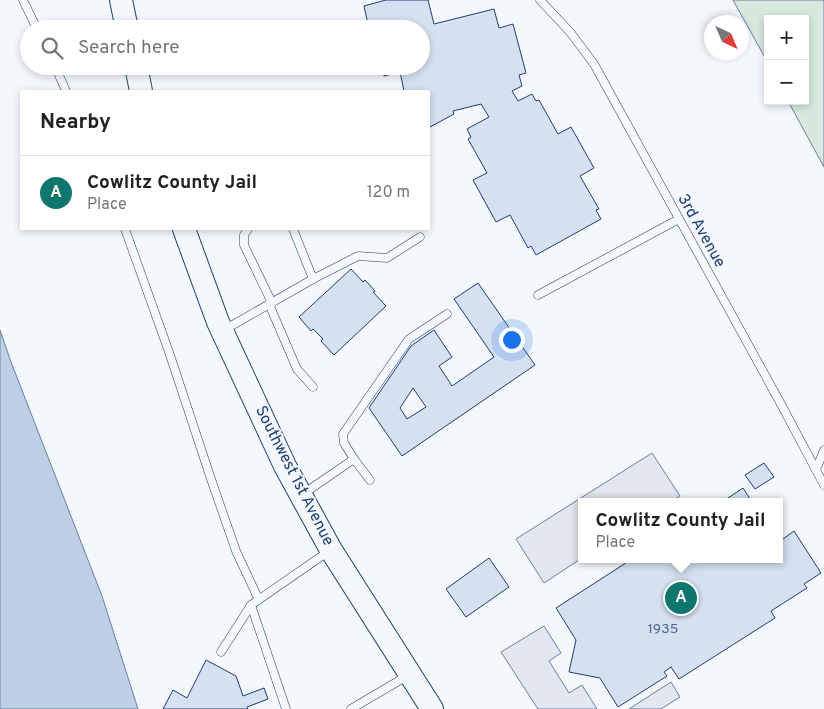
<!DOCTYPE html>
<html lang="en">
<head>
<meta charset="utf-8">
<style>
  :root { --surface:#fff; --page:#f6f6f6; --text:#222; --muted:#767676; --line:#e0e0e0; --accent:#0f766e }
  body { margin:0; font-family:Overpass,sans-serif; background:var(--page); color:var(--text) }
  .controls { position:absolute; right:15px; top:15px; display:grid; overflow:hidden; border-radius:0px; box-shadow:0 2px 8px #0003 }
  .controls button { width:45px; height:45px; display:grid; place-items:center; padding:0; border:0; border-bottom:1px solid var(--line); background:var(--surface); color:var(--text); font:25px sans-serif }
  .compass { position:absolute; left:704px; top:15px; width:45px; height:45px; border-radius:50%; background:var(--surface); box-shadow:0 2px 8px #0003; rotate:136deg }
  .you { position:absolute; left:511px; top:339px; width:18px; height:18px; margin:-12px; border:4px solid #fff; border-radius:50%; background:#1a73e8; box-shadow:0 0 0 8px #1a73e833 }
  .badge { display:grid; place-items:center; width:32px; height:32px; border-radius:50%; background:var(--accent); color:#fff; font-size:16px; font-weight:700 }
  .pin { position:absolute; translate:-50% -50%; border:2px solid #fff; box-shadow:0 1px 5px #0006 }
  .popup { position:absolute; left:578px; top:498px; width:205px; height:65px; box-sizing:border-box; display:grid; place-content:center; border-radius:0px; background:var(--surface); filter:drop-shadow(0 1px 4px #0005); font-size:16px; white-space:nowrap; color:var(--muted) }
  .popup b { font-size:19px; color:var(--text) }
  .popup::after { content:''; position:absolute; left:50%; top:100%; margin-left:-10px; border:10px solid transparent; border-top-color:var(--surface) }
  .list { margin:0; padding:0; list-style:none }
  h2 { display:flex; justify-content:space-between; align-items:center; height:65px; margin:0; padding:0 20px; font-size:21px }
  h2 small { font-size:16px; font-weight:400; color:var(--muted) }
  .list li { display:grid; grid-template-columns:32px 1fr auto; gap:15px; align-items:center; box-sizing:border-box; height:75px; padding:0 20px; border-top:1px solid var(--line) }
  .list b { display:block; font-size:19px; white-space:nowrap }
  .list p { margin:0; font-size:16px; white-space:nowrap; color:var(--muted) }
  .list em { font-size:16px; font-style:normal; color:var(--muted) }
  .icon { flex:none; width:28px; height:28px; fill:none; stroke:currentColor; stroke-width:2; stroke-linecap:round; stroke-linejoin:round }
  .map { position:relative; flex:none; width:824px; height:709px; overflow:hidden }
  .search { position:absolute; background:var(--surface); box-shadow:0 2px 8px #0003; left:20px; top:20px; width:410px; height:55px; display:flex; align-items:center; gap:12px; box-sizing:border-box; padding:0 18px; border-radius:28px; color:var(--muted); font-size:19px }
  .panel { position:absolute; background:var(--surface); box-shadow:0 2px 8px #0003; left:20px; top:90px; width:410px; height:140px; border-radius:0px }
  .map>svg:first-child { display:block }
</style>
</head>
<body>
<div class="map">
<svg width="824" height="709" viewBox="0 0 824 709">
  <rect width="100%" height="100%" fill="#f4f7fb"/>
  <polygon fill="#d7e8df" stroke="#687fa3" points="733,0 824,0 824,167 788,101 805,101 805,19 768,19 768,63"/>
  <g fill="#e3e8f0" stroke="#687fa3">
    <polygon points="652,453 680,496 670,502 582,502 582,558 544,583 516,539"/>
    <polygon points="544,626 561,653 549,661 569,693 582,685 597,709 538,709 501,652"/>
    <polygon points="671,682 680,697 661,709 629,709"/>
  </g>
  <polygon fill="#bed0e5" stroke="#687fa3" points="0,330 11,362 102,596 138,709 0,709"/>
  <g fill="#d5e0f0" stroke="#1d3f73" fill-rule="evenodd">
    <polygon points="386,0 428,0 434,24 494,9 499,28 513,24 526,73 519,75 522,86 512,91 518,101 532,94 536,101 539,100 558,134 571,127 594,168 580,176 599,209 596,210 601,219 536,255 531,246 528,248 510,215 496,222 473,180 487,173 468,139 471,137 467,129 489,117 481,104 453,111 454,114 430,127 429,124 429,91 404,91 400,72 384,76 382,66 421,66 421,29 369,29 364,6"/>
    <polygon points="351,269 363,282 365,280 375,291 373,292 386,306 334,355 321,341 323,339 313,329 311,331 299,317"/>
    <path d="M478 283 535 365 402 456 369 408 411 346 434 330 452 357 439 366 452 386 494 357 454 299ZM413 388 426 407 407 419 400 408Z"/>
    <polygon points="764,463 774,477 755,489 745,475"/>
    <polygon points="743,488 752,502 722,502"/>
    <polygon points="794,531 821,573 804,584 807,588 771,611 775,618 679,679 671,667 664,672 667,676 618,707 600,678 569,672 576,640 556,608 632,559 780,559 780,535 783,539"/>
    <polygon points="489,558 509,587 466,617 446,589"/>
    <polygon points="206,660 236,676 243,696 264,688 268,699 247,707 248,709 163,709 173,690 187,698"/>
  </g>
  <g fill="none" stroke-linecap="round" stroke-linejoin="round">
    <defs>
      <g id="lane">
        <polyline points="23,0 37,29"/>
        <polyline points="540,0 570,32 594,64 782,406 824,485"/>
        <polyline points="55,66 66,91"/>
        <polyline points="125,229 169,352 211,479 236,551 259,600"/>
        <polyline points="248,229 244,235 244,245 272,303"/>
        <polyline points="293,229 313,279"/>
        <polyline points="538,295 679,219"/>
        <polyline points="269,304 297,369 313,387"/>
        <polyline points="224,330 313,279 358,256 387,258 420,237"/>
        <polyline points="354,459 370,480"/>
        <polyline points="816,470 824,450"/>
        <polyline points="303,494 354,459 344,443 343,434 409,339 447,314"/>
        <polyline points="251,605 286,709"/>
        <polyline points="221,652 251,605 329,551"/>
        <polyline points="351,709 407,676"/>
      </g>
      <g id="secondary">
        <polyline points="121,0 127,29"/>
        <polyline points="136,66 141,91"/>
        <polyline points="184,229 218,322 285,466 331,550 432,709"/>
      </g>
    </defs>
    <use href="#lane" stroke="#1d3f73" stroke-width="9"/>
    <use href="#secondary" stroke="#1d3f73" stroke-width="24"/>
    <use href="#lane" stroke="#f4f7fb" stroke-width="8"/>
    <use href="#secondary" stroke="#f4f7fb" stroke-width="22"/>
  </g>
  <g text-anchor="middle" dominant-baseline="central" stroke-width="4" stroke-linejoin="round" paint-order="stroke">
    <g font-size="14" fill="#4b6792">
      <text x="663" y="629">1935</text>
    </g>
    <g font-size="16" fill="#1d3f73" stroke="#f4f7fb">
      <text transform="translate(701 231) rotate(61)">3rd Avenue</text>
      <text transform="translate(294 476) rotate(63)">Southwest 1st Avenue</text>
    </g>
  </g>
</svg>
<div class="controls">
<button>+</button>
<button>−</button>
</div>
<svg class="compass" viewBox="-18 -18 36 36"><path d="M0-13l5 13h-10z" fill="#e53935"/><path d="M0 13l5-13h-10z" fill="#767676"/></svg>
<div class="you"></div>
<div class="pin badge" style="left:681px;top:598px">A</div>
<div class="popup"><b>Cowlitz County Jail</b>Place</div>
<div class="search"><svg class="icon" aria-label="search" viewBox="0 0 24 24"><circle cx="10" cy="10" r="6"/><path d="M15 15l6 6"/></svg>Search here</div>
<section class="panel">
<h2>Nearby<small></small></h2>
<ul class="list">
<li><span class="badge">A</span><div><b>Cowlitz County Jail</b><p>Place</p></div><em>120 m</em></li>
</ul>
</section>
</div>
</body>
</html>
